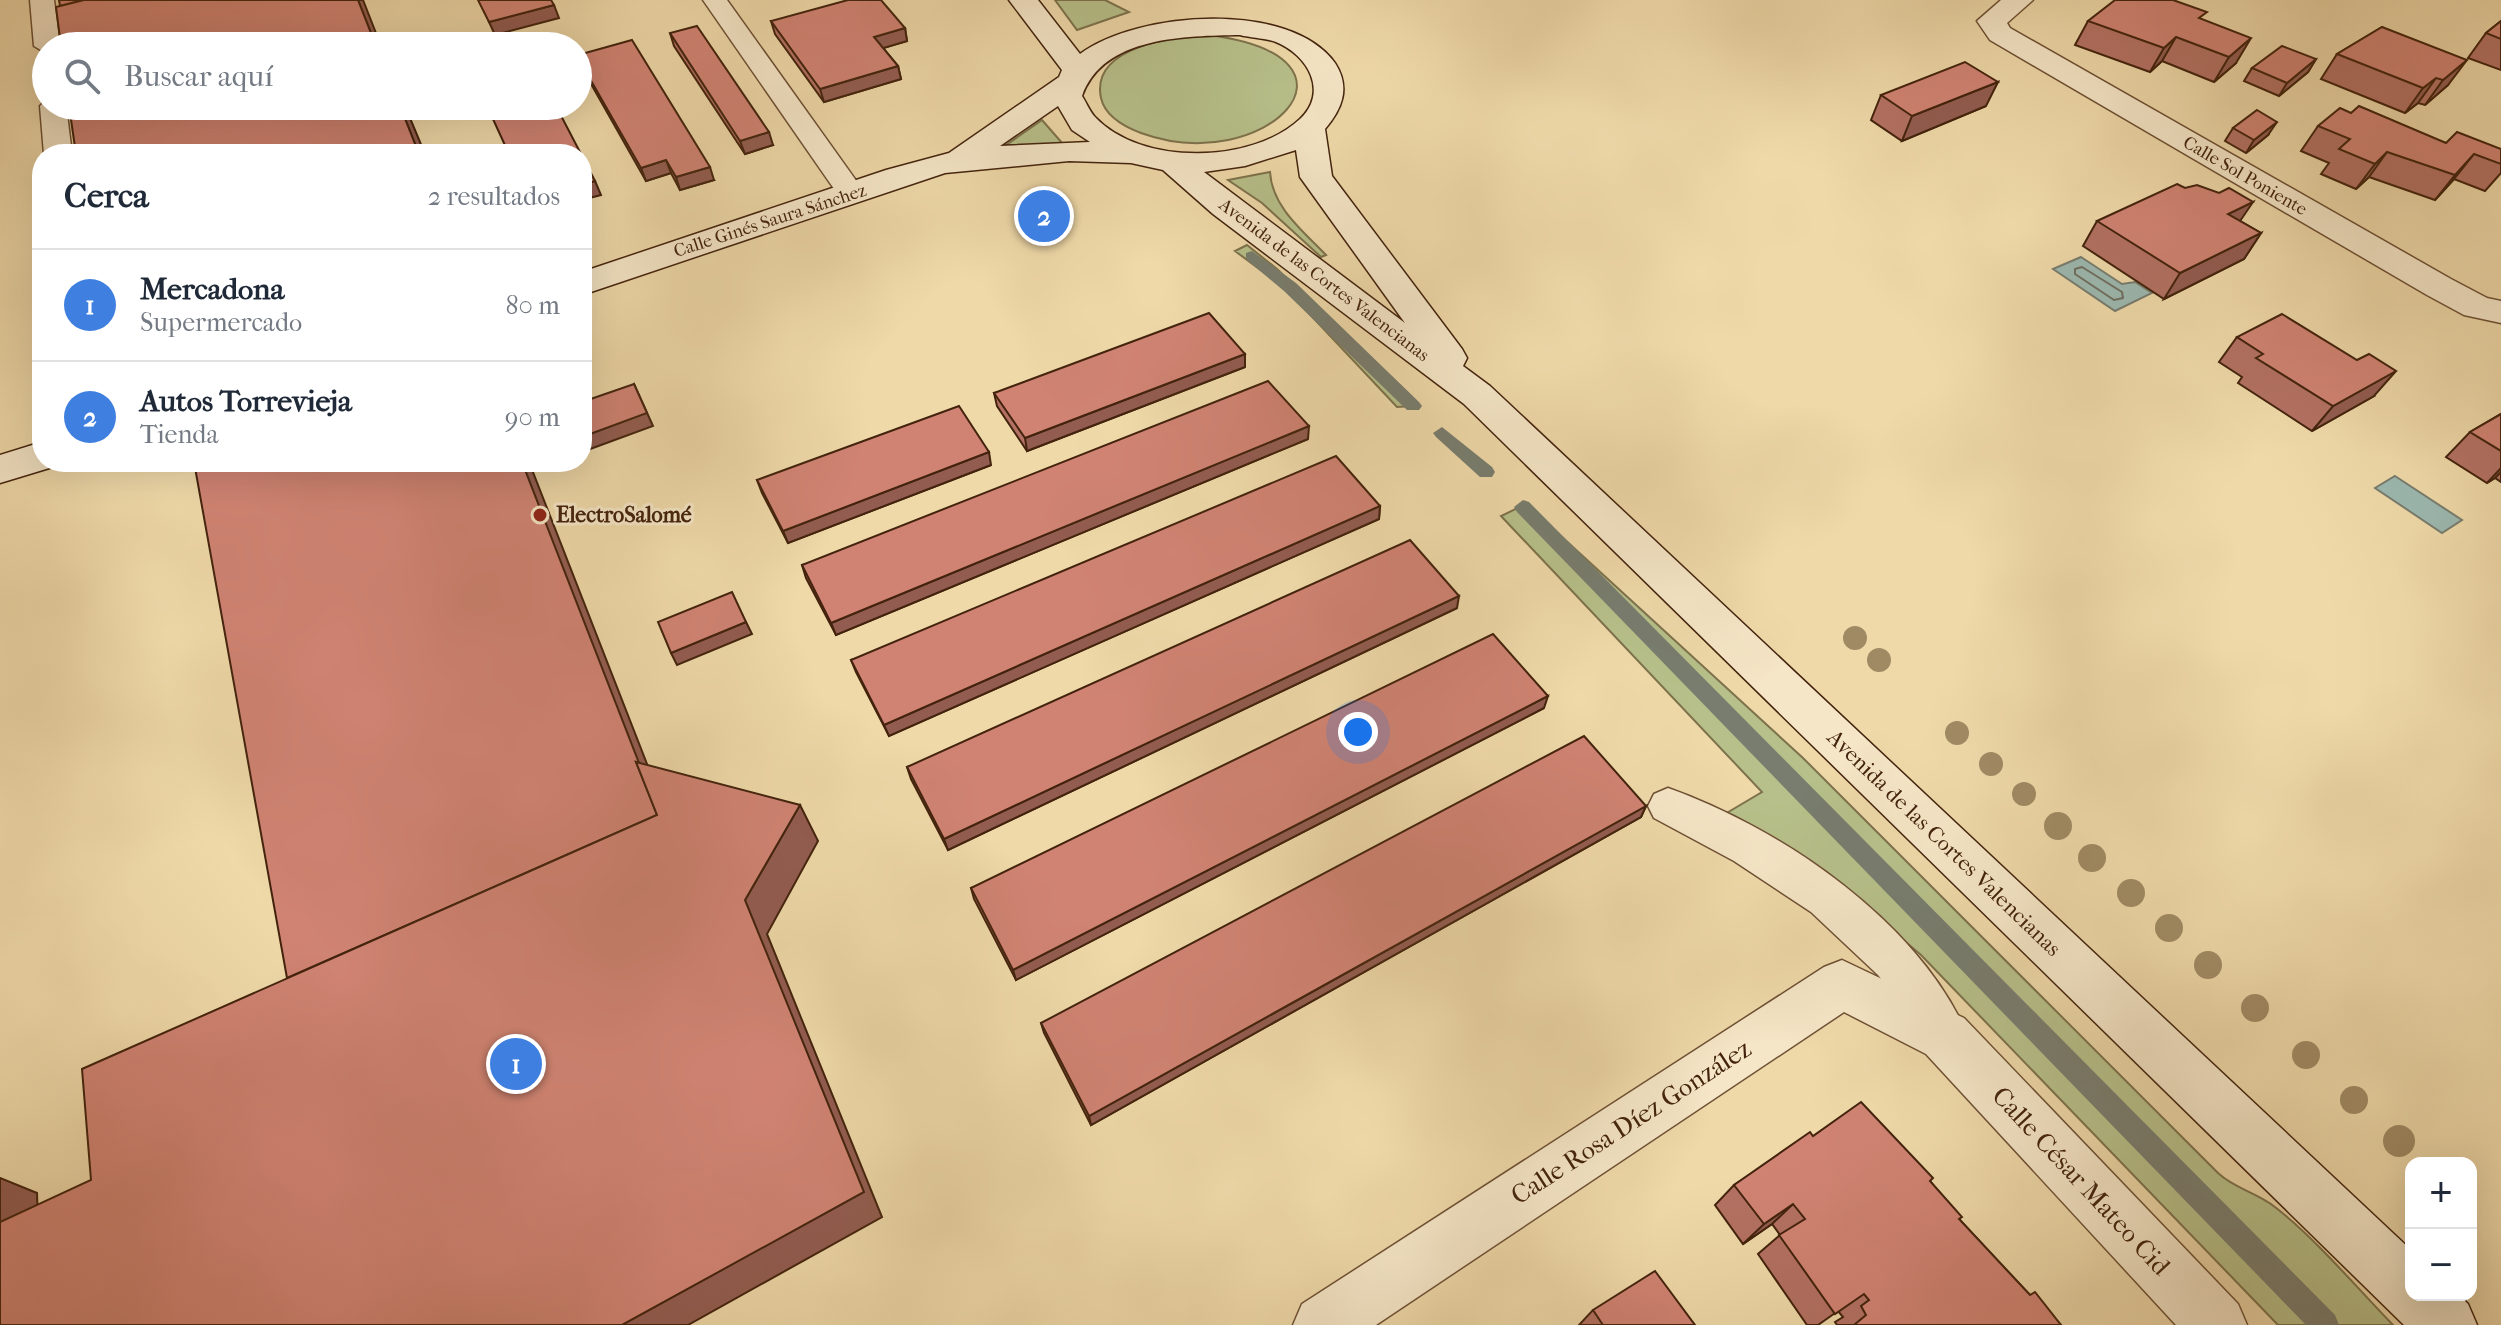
<!DOCTYPE html>
<html lang="es">
<head>
<meta charset="utf-8">
<style>
  :root { --surface:#fff; --page:#f2f2f3; --text:#1f2937; --muted:#747a83; --line:#e0e1e3; --accent:#8f2418 }
  body { margin:0; font-family:"IM FELL French Canon",serif; background:var(--page); color:var(--text) }
  .controls { position:absolute; right:24px; bottom:24px; display:grid; overflow:hidden; border-radius:16px; box-shadow:0 8px 32px #0002 }
  .controls button { width:72px; height:72px; display:grid; place-items:center; padding:0; border:0; border-bottom:2px solid var(--line); background:var(--surface); color:var(--text); font:40px sans-serif }
  .you { position:absolute; left:1358px; top:732px; width:28px; height:28px; margin:-20px; border:6px solid #fff; border-radius:50%; background:#1a73e8; box-shadow:0 0 0 12px #1a73e833 }
  .badge { display:grid; place-items:center; width:52px; height:52px; border-radius:50%; background:var(--accent); color:#fff; font-size:26px; font-weight:700 }
  .pin { position:absolute; translate:-50% -50%; border:4px solid #fff; box-shadow:0 2px 8px #0006 }
  .list { margin:0; padding:0; list-style:none }
  h2 { display:flex; justify-content:space-between; align-items:center; height:104px; margin:0; padding:0 32px; font-size:34px }
  h2 small { font-size:26px; font-weight:400; color:var(--muted) }
  .list li { display:grid; grid-template-columns:52px 1fr auto; gap:24px; align-items:center; box-sizing:border-box; height:112px; padding:0 32px; border-top:2px solid var(--line) }
  .list b { display:block; font-size:30px; white-space:nowrap }
  .list p { margin:0; font-size:26px; white-space:nowrap; color:var(--muted) }
  .list em { font-size:26px; font-style:normal; color:var(--muted) }
  .icon { flex:none; width:44px; height:44px; fill:none; stroke:currentColor; stroke-width:2; stroke-linecap:round; stroke-linejoin:round }
  .map { position:relative; flex:none; width:2501px; height:1325px; overflow:hidden }
  .search { position:absolute; background:var(--surface); box-shadow:0 8px 32px #0002; left:32px; top:32px; width:560px; height:88px; display:flex; align-items:center; gap:20px; box-sizing:border-box; padding:0 28px; border-radius:44px; color:var(--muted); font-size:30px }
  .panel { position:absolute; background:var(--surface); box-shadow:0 8px 32px #0002; left:32px; top:144px; width:560px; height:328px; border-radius:32px }
  .map>svg:first-child { display:block }
</style>
</head>
<body>
<div class="map">
<svg width="2501" height="1325" viewBox="0 0 2501 1325">
  <rect width="100%" height="100%" fill="#efd9a9"/>
  <filter id="stains"><feTurbulence type="fractalNoise" baseFrequency=".0025" numOctaves="4"/><feColorMatrix values="0 0 0 0 .2 0 0 0 0 .09 0 0 0 0 .02 0 0 0 .5 -.17"/></filter>
  <radialGradient id="worn" r=".72"><stop offset=".6" stop-color="#630" stop-opacity="0"/><stop offset="1" stop-color="#630" stop-opacity=".3"/></radialGradient>
  <g fill="#b7c08a" stroke="#7d724c" stroke-width="2">
    <polygon points="1055,0 1105,0 1129,12 1077,30"/>
    <path d="M1209 35C1384 58 1264 178 1141 133 1125 127 1105 116 1101 98 1090 46 1176 36 1209 35Z"/>
    <polygon points="1042,120 1063,144 996,152"/>
    <path d="M1270 172C1272 207 1303 231 1326 255L1321 257 1262 203 1228 180Z"/>
    <polygon points="1247,245 1277,269 1415,400 1413,406 1397,407 1286,289 1235,251"/>
    <path d="M1526 504 1803 758 2218 1173C2235 1189 2256 1192 2275 1207 2318 1241 2355 1286 2393 1325H2278L1921 955 1875 916 1725 814 1762 792 1501 516Z"/>
  </g>
  <g fill="#9cb9b1" stroke="#787d6f" stroke-width="2">
    <polygon points="2081,257 2122,284 2135,282 2152,293 2115,311 2053,269"/>
    <polygon points="2395,476 2462,520 2442,533 2375,488"/>
  </g>
  <g fill="none" stroke-linecap="round" stroke-linejoin="round">
    <polygon stroke="#706e5f" stroke-width="2" points="2082,267 2122,292 2123,298 2114,300 2075,274 2075,269"/>
    <g fill="#787d6f" fill-rule="evenodd">
      <polygon points="1252,251 1296,283 1419,402 1422,406 1419,410 1407,410 1284,291 1246,259 1246,253"/>
      <polygon points="1442,427 1492,467 1495,472 1492,477 1480,477 1436,437 1433,433"/>
      <polygon points="1523,500 1529,502 2335,1315 2339,1325 2306,1325 1517,512 1514,507"/>
    </g>
    <defs>
      <g id="lane">
        <polygon points="30,0 54,0 60,46 46,46 46,53 34,46"/>
        <polygon points="703,0 727,0 865,193 861,199 841,199"/>
        <polygon points="46,100 46,106 66,106 72,154 44,154 40,106"/>
        <path d="M1668 788C1783 829 1919 922 1968 1036L1961 1052 1945 1058 1929 1052 1906 1011 1878 975 1811 912 1734 861 1654 818 1648 806 1654 794Z"/>
      </g>
      <g id="street">
        <polygon points="2001,0 2033,0 2007,23 2010,28 2451,279 2487,298 2501,301 2501,323 2464,315 2427,295 1990,40 1977,21"/>
        <polygon points="1842,960 1964,1018 2238,1304 2247,1325 2176,1325 1926,1054 1844,1012 1376,1325 1293,1325 1302,1304 1824,967"/>
      </g>
      <g id="secondary">
        <path d="M1009 0H1038L1080 54C1138 11 1290 0 1335 63 1351 88 1342 109 1325 129L1332 176 1462 349 1467 358 1463 366 1490 386 2411 1250V1295H2459L2468 1304 2477 1325H2404L1464 404 1213 214 1163 170 1131 163 1069 161 945 173 582 295V272L886 170 949 153 1059 77 1062 70ZM1240 35C1251 38 1265 38 1276 42 1308 55 1329 92 1300 119 1252 164 1141 166 1095 117 1090 112 1086 102 1082 96 1103 36 1186 36 1240 35ZM1058 106 1072 130 1090 142 1000 146ZM1296 150 1300 177 1405 323 1204 172 1245 166Z"/>
        <polygon points="42,442 42,462 58,462 56,466 0,483 0,455"/>
      </g>
    </defs>
    <use href="#lane" stroke="#6e5034" stroke-width="3"/>
    <use href="#street" stroke="#6e5034" stroke-width="3"/>
    <use href="#secondary" stroke="#43230d" stroke-width="3"/>
    <use href="#lane" fill="#f5e6c7" fill-rule="evenodd"/>
    <use href="#street" fill="#f5e6c7" fill-rule="evenodd"/>
    <use href="#secondary" fill="#f5e6c7" fill-rule="evenodd"/>
  </g>
  <g fill="#a08a64">
    <circle cx="1855" cy="638" r="12"/>
    <circle cx="1879" cy="660" r="12"/>
    <circle cx="1957" cy="733" r="12"/>
    <circle cx="1991" cy="764" r="12"/>
    <circle cx="2024" cy="794" r="12"/>
    <circle cx="2058" cy="826" r="14"/>
    <circle cx="2092" cy="858" r="14"/>
    <circle cx="2131" cy="893" r="14"/>
    <circle cx="2169" cy="928" r="14"/>
    <circle cx="2208" cy="965" r="14"/>
    <circle cx="2255" cy="1008" r="14"/>
    <circle cx="2306" cy="1055" r="14"/>
    <circle cx="2354" cy="1100" r="14"/>
    <circle cx="2399" cy="1141" r="16"/>
  </g>
  <g fill="#b37163" stroke="#43230d" stroke-width="2">
    <polygon points="2203,20 2236,63 2214,82 2162,61 2150,72 2075,45 2088,21"/>
    <polygon points="771,21 905,28 907,41 883,48 898,66 901,79 824,102 775,34"/>
    <polygon points="2501,21 2501,70 2468,58 2486,33"/>
    <polygon points="2382,27 2448,85 2425,105 2418,103 2405,113 2321,79 2337,54"/>
    <polygon points="670,33 773,145 745,154 674,46"/>
    <polygon points="578,59 714,180 680,190 671,173 646,181 582,68"/>
    <polygon points="2316,59 2308,72 2279,96 2244,81 2252,68"/>
    <polygon points="1881,95 1986,106 1902,141 1871,120"/>
    <polygon points="2351,113 2446,143 2501,149 2501,173 2485,191 2454,179 2435,200 2369,177 2356,189 2321,174 2329,163 2301,151 2318,126"/>
    <polygon points="2233,128 2268,135 2246,153 2225,141"/>
    <polygon points="2097,221 2240,221 2261,233 2244,259 2164,299 2083,246"/>
    <polygon points="2237,337 2374,396 2312,431 2238,383 2242,377 2219,362"/>
    <polygon points="1245,367 1027,451 997,406 994,393"/>
    <polygon points="2501,414 2501,482 2495,478 2487,483 2446,457 2470,432"/>
    <polygon points="1308,439 836,635 806,578 802,565"/>
    <polygon points="991,465 788,543 762,493 757,480"/>
    <polygon points="1380,506 1379,519 889,736 856,672 851,660"/>
    <polygon points="1457,608 948,850 911,779 907,767"/>
    <polygon points="1544,708 1016,980 974,899 971,888"/>
    <polygon points="1646,806 1641,817 1091,1125 1044,1033 1041,1023"/>
    <polygon points="1813,1136 1930,1181 1959,1219 2030,1295 2061,1325 1837,1325 1835,1322 1843,1317 1838,1311 1818,1325 1807,1325 1758,1254 1780,1235 1772,1224 1743,1244 1715,1205 1734,1185"/>
    <polygon points="1593,1310 1695,1325 1579,1325"/>
  </g>
  <g fill="#925c50" stroke="#43230d" stroke-width="2">
    <polygon points="358,0 363,0 381,46 376,46"/>
    <polygon points="554,5 559,18 495,35 489,22"/>
    <polygon points="905,28 907,41 877,50 874,37"/>
    <polygon points="2176,37 2162,61 2150,72 2164,48"/>
    <polygon points="2251,38 2236,63 2214,82 2229,57"/>
    <polygon points="2316,59 2308,72 2279,96 2287,83"/>
    <polygon points="2467,60 2448,85 2425,105 2443,80"/>
    <polygon points="898,66 901,79 824,102 820,89"/>
    <polygon points="2436,78 2418,103 2405,113 2423,88"/>
    <polygon points="1998,82 1986,106 1902,141 1912,116"/>
    <polygon points="400,106 405,106 425,154 419,154"/>
    <polygon points="2277,122 2268,135 2246,153 2254,140"/>
    <polygon points="769,132 773,145 745,154 740,141"/>
    <polygon points="2387,152 2369,177 2356,189 2375,164"/>
    <polygon points="2474,154 2454,179 2435,200 2455,175"/>
    <polygon points="666,160 671,173 646,181 641,168"/>
    <polygon points="710,167 714,180 680,190 676,177"/>
    <polygon points="595,181 601,195 582,200 582,185"/>
    <polygon points="2253,202 2236,227 2228,214"/>
    <polygon points="2261,233 2244,259 2164,299 2180,273"/>
    <polygon points="1245,354 1245,367 1027,451 1025,438"/>
    <polygon points="2396,371 2374,396 2312,431 2333,406"/>
    <polygon points="634,384 653,426 582,452 582,437"/>
    <polygon points="1309,426 1308,439 836,635 831,623"/>
    <polygon points="989,452 991,465 788,543 783,531"/>
    <polygon points="522,462 529,462 681,851 324,1014"/>
    <polygon points="2501,468 2501,472 2495,478 2487,483"/>
    <polygon points="1380,506 1379,519 889,736 884,725"/>
    <polygon points="1459,596 1457,608 948,850 944,839"/>
    <polygon points="746,622 752,634 677,665 671,653"/>
    <polygon points="1548,696 1544,708 1016,980 1013,970"/>
    <polygon points="800,805 818,841 767,934 882,1217 688,1325 622,1325 745,900"/>
    <polygon points="1646,806 1641,817 1091,1125 1089,1116"/>
    <polygon points="0,1178 37,1193 39,1256 0,1241"/>
    <polygon points="1793,1204 1772,1224 1743,1244 1764,1224"/>
  </g>
  <g fill="#d08373" stroke="#43230d" stroke-width="2">
    <polygon points="59,0 84,0 60,6"/>
    <polygon points="84,0 358,0 376,46 61,46 56,7"/>
    <polygon points="478,0 551,0 554,5 489,22"/>
    <polygon points="848,0 881,0 905,28 874,37 898,66 820,89 771,21"/>
    <polygon points="2115,0 2173,0 2207,12 2199,18 2251,38 2229,57 2176,37 2164,48 2088,21"/>
    <polygon points="2501,21 2501,39 2486,33"/>
    <polygon points="697,26 769,132 740,141 670,33"/>
    <polygon points="2382,27 2467,60 2443,80 2436,78 2423,88 2337,54"/>
    <polygon points="632,40 710,167 676,177 666,160 641,168 578,58 578,55"/>
    <polygon points="2282,46 2316,59 2287,83 2252,68"/>
    <polygon points="1965,62 1998,82 1912,116 1881,95"/>
    <polygon points="69,106 400,106 419,154 76,154"/>
    <polygon points="487,106 556,106 581,154 509,154"/>
    <polygon points="2359,106 2446,143 2457,132 2501,149 2501,164 2474,154 2455,175 2387,152 2375,164 2339,149 2350,139 2318,126 2340,108 2351,113"/>
    <polygon points="2257,110 2277,122 2254,140 2233,128"/>
    <polygon points="582,156 595,181 582,185"/>
    <polygon points="2177,184 2185,188 2197,185 2219,193 2229,188 2253,202 2228,214 2261,233 2180,273 2097,221"/>
    <polygon points="1209,313 1245,354 1025,438 994,393"/>
    <polygon points="2282,314 2357,360 2369,354 2396,371 2333,406 2256,358 2263,354 2237,337"/>
    <polygon points="1268,381 1309,426 831,623 802,565"/>
    <polygon points="634,384 647,413 582,437 582,402"/>
    <polygon points="959,406 989,452 783,531 757,480"/>
    <polygon points="2501,414 2501,451 2470,432"/>
    <polygon points="1336,456 1380,506 884,725 851,660"/>
    <polygon points="194,462 522,462 639,763 636,762 657,815 287,978"/>
    <polygon points="1410,540 1459,596 944,839 907,767"/>
    <polygon points="732,592 746,622 671,653 658,622"/>
    <polygon points="1493,634 1548,696 1013,970 971,888"/>
    <polygon points="1584,736 1646,806 1089,1116 1041,1023"/>
    <polygon points="636,762 800,805 745,900 864,1192 622,1325 0,1325 0,1222 91,1180 82,1069 657,815"/>
    <polygon points="1861,1102 1933,1178 1930,1181 1962,1217 1959,1219 2030,1295 2035,1292 2061,1325 1854,1325 1866,1315 1861,1306 1869,1300 1864,1294 1835,1314 1779,1235 1805,1219 1793,1204 1764,1224 1734,1185 1810,1132 1813,1136"/>
    <polygon points="1655,1271 1695,1325 1603,1325 1593,1310"/>
  </g>
  <circle fill="#8f2418" stroke="#f5e6c7" stroke-width="3" cx="540" cy="515" r="8"/>
  <g text-anchor="middle" dominant-baseline="central" stroke-width="6" stroke-linejoin="round" paint-order="stroke">
    <g font-size="18" fill="#43230d" stroke="#f5e6c7">
      <text transform="translate(2245 176) rotate(30)">Calle Sol Poniente</text>
      <text transform="translate(770 221) rotate(-18)">Calle Ginés Saura Sánchez</text>
      <text transform="translate(1324 280) rotate(37)">Avenida de las Cortes Valencianas</text>
    </g>
    <g font-size="22" font-weight="bold" fill="#43230d" stroke="#f5e6c7" text-anchor="start">
      <text x="556" y="515">ElectroSalomé</text>
    </g>
    <g font-size="22" fill="#43230d" stroke="#f5e6c7">
      <text transform="translate(1944 843) rotate(44)">Avenida de las Cortes Valencianas</text>
    </g>
    <g font-size="26" fill="#43230d" stroke="#f5e6c7">
      <text transform="translate(1631 1122) rotate(-33)">Calle Rosa Díez González</text>
      <text transform="translate(2081 1181) rotate(47)">Calle César Mateo Cid</text>
    </g>
  </g>
  <rect width="100%" height="100%" filter="url(#stains)"/>
  <rect width="100%" height="100%" fill="url(#worn)"/>
</svg>
<div class="controls">
<button>+</button>
<button>−</button>
</div>
<div class="you"></div>
<div class="pin badge" style="left:516px;top:1064px;background:#3f7fe0">1</div>
<div class="pin badge" style="left:1044px;top:216px;background:#3f7fe0">2</div>
<div class="search"><svg class="icon" aria-label="search" viewBox="0 0 24 24"><circle cx="10" cy="10" r="6"/><path d="M15 15l6 6"/></svg>Buscar aquí</div>
<section class="panel">
<h2>Cerca<small>2 resultados</small></h2>
<ul class="list">
<li><span class="badge" style="background:#3f7fe0">1</span><div><b>Mercadona</b><p>Supermercado</p></div><em>80 m</em></li>
<li><span class="badge" style="background:#3f7fe0">2</span><div><b>Autos Torrevieja</b><p>Tienda</p></div><em>90 m</em></li>
</ul>
</section>
</div>
</body>
</html>
